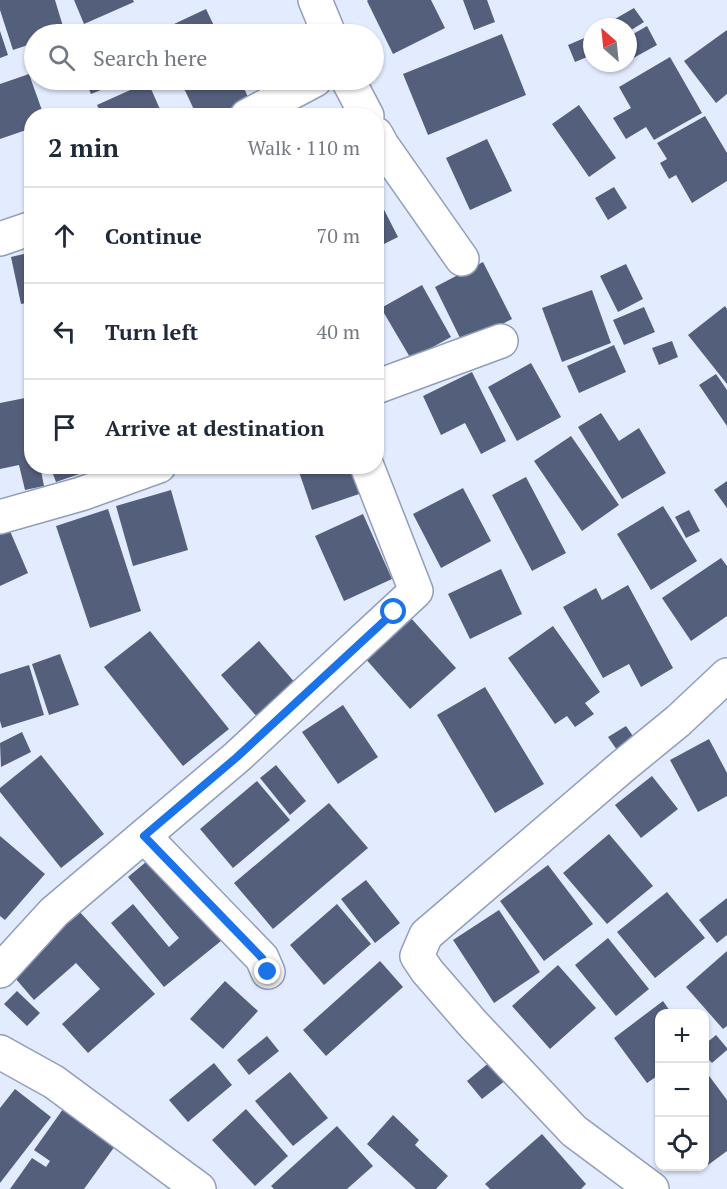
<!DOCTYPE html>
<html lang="en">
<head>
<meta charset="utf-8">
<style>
  :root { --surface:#fff; --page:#f2f2f3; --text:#1f2937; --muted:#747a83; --line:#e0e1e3 }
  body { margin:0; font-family:"PT Serif",serif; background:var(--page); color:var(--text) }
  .controls { position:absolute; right:18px; bottom:18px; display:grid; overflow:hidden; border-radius:12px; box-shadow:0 2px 4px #0004 }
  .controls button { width:54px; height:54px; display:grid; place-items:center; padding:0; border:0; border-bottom:2px solid var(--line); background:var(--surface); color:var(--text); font:30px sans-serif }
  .compass { position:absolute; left:583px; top:18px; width:54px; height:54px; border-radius:50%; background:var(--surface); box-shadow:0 2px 4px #0004; rotate:333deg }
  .stop { position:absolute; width:18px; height:18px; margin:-14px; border:4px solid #1a73e8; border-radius:50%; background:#fff }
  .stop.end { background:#1a73e8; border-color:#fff; box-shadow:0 2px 6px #0008 }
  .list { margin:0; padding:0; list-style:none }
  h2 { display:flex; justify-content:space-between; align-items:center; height:78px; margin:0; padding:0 24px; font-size:26px }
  h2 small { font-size:20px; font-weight:400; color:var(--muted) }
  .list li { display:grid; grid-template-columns:39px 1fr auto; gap:18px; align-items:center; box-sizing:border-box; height:96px; padding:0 24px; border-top:2px solid var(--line) }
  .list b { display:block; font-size:22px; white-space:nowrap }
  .list em { font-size:20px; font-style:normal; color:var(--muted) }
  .icon { flex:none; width:33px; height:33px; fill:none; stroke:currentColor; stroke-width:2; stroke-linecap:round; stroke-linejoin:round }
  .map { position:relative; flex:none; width:727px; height:1189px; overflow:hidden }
  .search { position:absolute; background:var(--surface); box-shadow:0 2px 4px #0004; left:24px; top:24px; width:360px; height:66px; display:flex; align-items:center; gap:15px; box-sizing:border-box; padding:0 21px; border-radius:33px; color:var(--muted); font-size:22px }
  .panel { position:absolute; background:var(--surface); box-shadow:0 2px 4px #0004; left:24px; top:108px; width:360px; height:366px; border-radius:24px }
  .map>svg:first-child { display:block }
</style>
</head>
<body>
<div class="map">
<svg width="727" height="1189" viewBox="0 0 727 1189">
  <rect width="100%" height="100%" fill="#e3ebff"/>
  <g fill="#545f7b">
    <polygon points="0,0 55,0 65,33 60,34 34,34 34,43 13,50 0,10"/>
    <polygon points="74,0 133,0 134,2 84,24"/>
    <polygon points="368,0 431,0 445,28 393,54 367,1"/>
    <polygon points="463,0 487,0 495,22 474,30"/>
    <polygon points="634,8 644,22 628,32 628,27 601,27"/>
    <polygon points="206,9 218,34 158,34 157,32"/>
    <polygon points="128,25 132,34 106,34"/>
    <polygon points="647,26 657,45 628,61 628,37"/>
    <polygon points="727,30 727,94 716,103 684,61"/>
    <polygon points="0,31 8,55 0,58"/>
    <polygon points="502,34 526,95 428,135 403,74"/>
    <polygon points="589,36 592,44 592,55 575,62 568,45"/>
    <polygon points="670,57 702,113 654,140 646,127 626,139 613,118 631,108 619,87"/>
    <polygon points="29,74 44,116 32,116 32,128 0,139 0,84"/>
    <polygon points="85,80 125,80 91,94"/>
    <polygon points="180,80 240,80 249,99 214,116 197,116"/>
    <polygon points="255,80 285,80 260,91"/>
    <polygon points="148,82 163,116 102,116 97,105"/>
    <polygon points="579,105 616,158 589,177 552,124"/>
    <polygon points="705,116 727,153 727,181 692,203 676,175 669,179 660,163 667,159 657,143"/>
    <polygon points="487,139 512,191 470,210 446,158"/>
    <polygon points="614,187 627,208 608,220 595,198"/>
    <polygon points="376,194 398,237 376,248"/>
    <polygon points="32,252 32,302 21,304 11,257"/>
    <polygon points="483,262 512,319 463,344 435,287"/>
    <polygon points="626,264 643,299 618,312 600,276"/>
    <polygon points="422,285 451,337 411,359 381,308"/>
    <polygon points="592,290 611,343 562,362 542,308"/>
    <polygon points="725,306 727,309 727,384 688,335"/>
    <polygon points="644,307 655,332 624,345 613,320"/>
    <polygon points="672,341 678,357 659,365 652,348"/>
    <polygon points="614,345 626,372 579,393 567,366"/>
    <polygon points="531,363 561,417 517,441 488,387"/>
    <polygon points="472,372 506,441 481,454 465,423 441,435 423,396"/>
    <polygon points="716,374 727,390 727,426 699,385"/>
    <polygon points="25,398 32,429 32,466 40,466 44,486 25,490 19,465 0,469 0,403"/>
    <polygon points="601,413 619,441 639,428 666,473 622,499 578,427"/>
    <polygon points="571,436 619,505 582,531 534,461"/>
    <polygon points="50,466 90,466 91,470 56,482"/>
    <polygon points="297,466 356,466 365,492 312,510"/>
    <polygon points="526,477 566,553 532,571 492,495"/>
    <polygon points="727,481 727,508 714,490"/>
    <polygon points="463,488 491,541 441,568 413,514"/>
    <polygon points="171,490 188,550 133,566 116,506"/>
    <polygon points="663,506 697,561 651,590 617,534"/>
    <polygon points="108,509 141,611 90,628 56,526"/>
    <polygon points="689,510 700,531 686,538 675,517"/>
    <polygon points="363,514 392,579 344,601 315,536"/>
    <polygon points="10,531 28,573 0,586 0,535"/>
    <polygon points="721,558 727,566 727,616 691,641 662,598"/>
    <polygon points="501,569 522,614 470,639 448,594"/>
    <polygon points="628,585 673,668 641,687 629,664 603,678 563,607 596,588 602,600"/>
    <polygon points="410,617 456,668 410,709 364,657"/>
    <polygon points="553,626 600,692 585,703 594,714 575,727 567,716 555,724 508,658"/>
    <polygon points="150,631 229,729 183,766 104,667"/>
    <polygon points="259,641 297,685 258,718 221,675"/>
    <polygon points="60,654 79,705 49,715 32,664"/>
    <polygon points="29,665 44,715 2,728 0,721 0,674"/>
    <polygon points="485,687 544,784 495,813 437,715"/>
    <polygon points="343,705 378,757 338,784 302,732"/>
    <polygon points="626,726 637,742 619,753 608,737"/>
    <polygon points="22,732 31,752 1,767 0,743"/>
    <polygon points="709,739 727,773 727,796 698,812 670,760"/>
    <polygon points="41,755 104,834 61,868 0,792 0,788"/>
    <polygon points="276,765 306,801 290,815 260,778"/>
    <polygon points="652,776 678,809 641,838 615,805"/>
    <polygon points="257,781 290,820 233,868 200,829"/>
    <polygon points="329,803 368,848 273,929 234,883"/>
    <polygon points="609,834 653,886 607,924 563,873"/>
    <polygon points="0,836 45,874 5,920 0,916"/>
    <polygon points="152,857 221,941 164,987 111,923 133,904 169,947 179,938 128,877"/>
    <polygon points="548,865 593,924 544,961 500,901"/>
    <polygon points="366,880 400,923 375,943 341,899"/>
    <polygon points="667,892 705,938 655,978 617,932"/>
    <polygon points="727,898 727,935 717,943 699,920"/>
    <polygon points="337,904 371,944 324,985 290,945"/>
    <polygon points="78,910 155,994 88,1053 62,1024 100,989 76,963 34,1000 9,971"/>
    <polygon points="499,910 540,972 494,1003 453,940"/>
    <polygon points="608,938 649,989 616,1016 575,965"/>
    <polygon points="727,951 727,1026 723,1029 686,987"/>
    <polygon points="380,961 403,987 326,1056 303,1030"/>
    <polygon points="558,965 596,1008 550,1049 512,1006"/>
    <polygon points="225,981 258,1011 223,1049 190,1019"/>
    <polygon points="17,991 40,1013 27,1026 4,1004"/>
    <polygon points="663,1001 672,1014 660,1014 660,1074 647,1083 614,1038"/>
    <polygon points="716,1035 727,1048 727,1050 712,1063 704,1055 704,1045"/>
    <polygon points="267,1036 279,1051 249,1075 237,1060"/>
    <polygon points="491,1061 506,1080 482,1099 467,1081"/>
    <polygon points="214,1063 232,1085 188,1122 169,1100"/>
    <polygon points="704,1069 727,1100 727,1151 708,1165 704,1161"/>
    <polygon points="290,1072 328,1118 293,1146 255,1101"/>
    <polygon points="15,1089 51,1117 0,1183 0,1108"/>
    <polygon points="63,1109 115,1146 84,1189 10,1189 32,1158 46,1167 50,1161 34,1150"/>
    <polygon points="246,1109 288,1156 255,1186 212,1140"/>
    <polygon points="393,1115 419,1140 415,1145 448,1176 436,1189 416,1189 367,1144"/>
    <polygon points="337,1126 373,1166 347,1189 274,1189 271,1186"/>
    <polygon points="542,1134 586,1184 581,1189 490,1189 485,1184"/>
  </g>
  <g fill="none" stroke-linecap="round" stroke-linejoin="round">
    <defs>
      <g id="minor">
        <polyline points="315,0 329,34"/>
        <polyline points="348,80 367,116"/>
        <polyline points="247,116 315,80"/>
        <polyline points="376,134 382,145 462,259"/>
        <polyline points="0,239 32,228"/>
        <polyline points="376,387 501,341"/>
        <polyline points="0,517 81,494 159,466"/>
        <polyline points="144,836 262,958 268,972"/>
        <polyline points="0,971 54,912 237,757 416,591 367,466"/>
        <polyline points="0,1052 54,1082 199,1189"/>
        <polyline points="652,1189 574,1131 473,1024 427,971 417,956 426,935 623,766 678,721 727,675"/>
      </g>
    </defs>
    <use href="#minor" stroke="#919dbc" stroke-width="36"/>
    <use href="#minor" stroke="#fff" stroke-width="33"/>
  </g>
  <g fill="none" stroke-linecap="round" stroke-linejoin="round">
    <polyline stroke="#1a73e8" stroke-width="8" points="268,972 262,958 144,836 237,757 394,612"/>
  </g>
</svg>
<div class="controls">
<button>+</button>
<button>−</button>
<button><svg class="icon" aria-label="locate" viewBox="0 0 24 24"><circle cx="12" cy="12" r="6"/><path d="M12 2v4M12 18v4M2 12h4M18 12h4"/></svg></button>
</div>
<svg class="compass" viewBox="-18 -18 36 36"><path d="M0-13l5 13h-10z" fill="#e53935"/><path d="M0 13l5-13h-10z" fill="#747a83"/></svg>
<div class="stop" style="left:394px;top:612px"></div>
<div class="stop end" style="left:268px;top:972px"></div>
<div class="search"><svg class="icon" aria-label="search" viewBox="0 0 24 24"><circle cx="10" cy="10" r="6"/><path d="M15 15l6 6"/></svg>Search here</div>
<section class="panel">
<h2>2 min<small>Walk · 110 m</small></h2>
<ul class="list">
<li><svg class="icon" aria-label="ahead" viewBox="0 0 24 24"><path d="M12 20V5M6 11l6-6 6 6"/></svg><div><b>Continue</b></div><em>70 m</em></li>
<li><svg class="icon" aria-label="left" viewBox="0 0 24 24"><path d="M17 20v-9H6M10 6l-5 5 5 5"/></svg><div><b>Turn left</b></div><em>40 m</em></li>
<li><svg class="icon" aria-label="arrive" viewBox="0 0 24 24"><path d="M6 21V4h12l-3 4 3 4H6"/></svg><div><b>Arrive at destination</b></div></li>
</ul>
</section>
</div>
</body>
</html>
